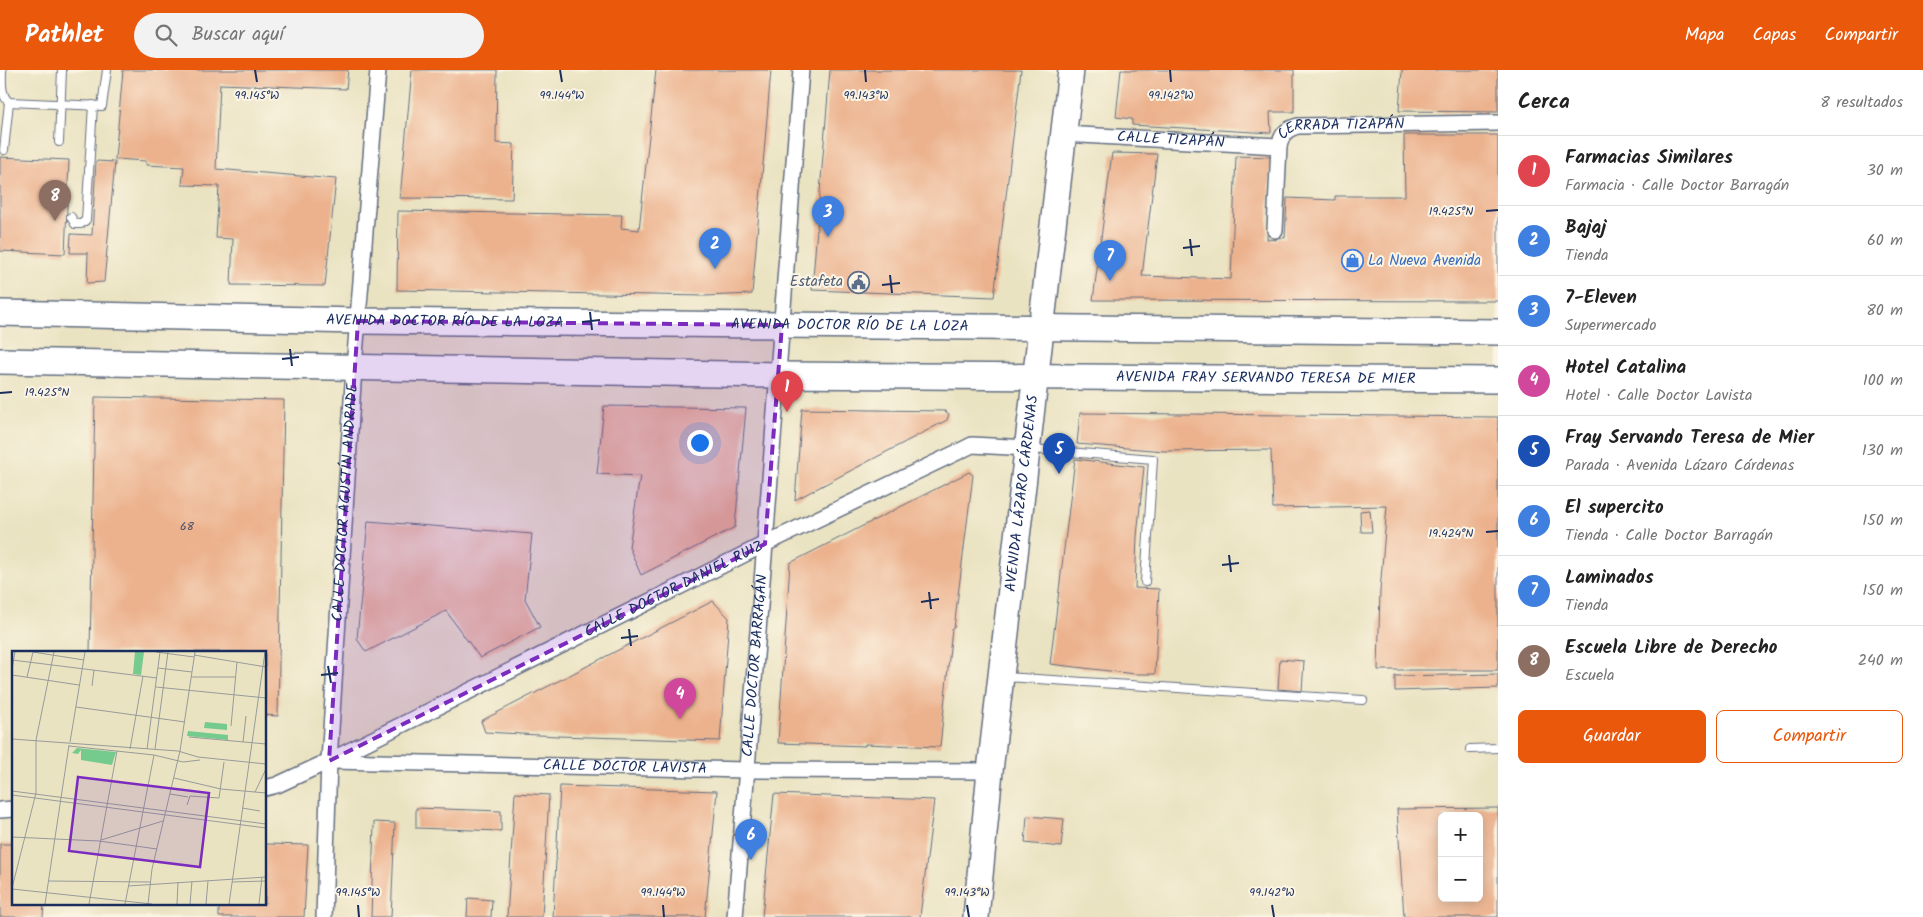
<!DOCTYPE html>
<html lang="es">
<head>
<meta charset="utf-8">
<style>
  :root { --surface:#fff; --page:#f2f2f2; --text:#222; --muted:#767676; --line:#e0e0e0; --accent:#ea580c }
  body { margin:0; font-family:Kalam,sans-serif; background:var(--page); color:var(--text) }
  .controls { position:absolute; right:15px; bottom:15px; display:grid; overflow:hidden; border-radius:8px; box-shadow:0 2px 12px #0003 }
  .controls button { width:45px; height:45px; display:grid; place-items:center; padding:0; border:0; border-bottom:1px solid var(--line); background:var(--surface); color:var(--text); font:25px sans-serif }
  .you { position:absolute; left:699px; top:372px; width:18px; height:18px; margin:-12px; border:4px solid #fff; border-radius:50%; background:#1a73e8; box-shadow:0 0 0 8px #1a73e833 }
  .badge { display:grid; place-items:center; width:32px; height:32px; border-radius:50%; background:var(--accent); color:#fff; font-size:16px; font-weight:700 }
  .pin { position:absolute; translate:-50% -41px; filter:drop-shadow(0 1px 2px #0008) }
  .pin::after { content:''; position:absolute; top:26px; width:18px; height:15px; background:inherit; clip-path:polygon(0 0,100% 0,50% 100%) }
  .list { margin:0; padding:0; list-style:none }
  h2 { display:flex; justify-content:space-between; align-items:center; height:65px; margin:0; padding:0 20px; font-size:21px }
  h2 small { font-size:16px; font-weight:400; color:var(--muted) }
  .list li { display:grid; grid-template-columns:32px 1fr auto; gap:15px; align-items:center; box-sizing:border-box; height:70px; padding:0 20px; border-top:1px solid var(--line) }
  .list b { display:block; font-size:19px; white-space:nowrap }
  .list p { margin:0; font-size:16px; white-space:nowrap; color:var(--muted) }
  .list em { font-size:16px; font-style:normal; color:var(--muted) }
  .actions { display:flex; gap:10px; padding:15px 20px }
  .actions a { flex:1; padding:11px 0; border:1px solid var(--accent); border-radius:8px; text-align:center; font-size:18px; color:var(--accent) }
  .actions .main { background:var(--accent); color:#fff }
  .icon { flex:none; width:28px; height:28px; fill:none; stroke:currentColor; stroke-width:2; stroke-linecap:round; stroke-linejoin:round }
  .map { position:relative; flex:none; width:1498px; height:847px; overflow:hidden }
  header { display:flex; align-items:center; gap:30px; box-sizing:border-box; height:70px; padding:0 25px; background:var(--accent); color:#fff }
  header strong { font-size:24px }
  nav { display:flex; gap:28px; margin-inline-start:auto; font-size:18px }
  .search { width:350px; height:45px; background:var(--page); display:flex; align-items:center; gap:12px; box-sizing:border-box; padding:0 18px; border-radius:28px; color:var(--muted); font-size:19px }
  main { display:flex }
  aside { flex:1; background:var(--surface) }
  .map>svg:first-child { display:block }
</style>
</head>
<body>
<header>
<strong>Pathlet</strong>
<div class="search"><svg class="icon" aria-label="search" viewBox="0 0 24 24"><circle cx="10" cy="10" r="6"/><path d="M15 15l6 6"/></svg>Buscar aquí</div>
<nav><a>Mapa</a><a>Capas</a><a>Compartir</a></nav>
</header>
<main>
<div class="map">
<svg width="1498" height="847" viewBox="0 0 1498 847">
  <rect width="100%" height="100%" fill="#fcf5e5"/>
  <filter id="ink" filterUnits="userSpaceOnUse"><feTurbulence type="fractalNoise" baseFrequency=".02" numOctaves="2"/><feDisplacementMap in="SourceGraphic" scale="10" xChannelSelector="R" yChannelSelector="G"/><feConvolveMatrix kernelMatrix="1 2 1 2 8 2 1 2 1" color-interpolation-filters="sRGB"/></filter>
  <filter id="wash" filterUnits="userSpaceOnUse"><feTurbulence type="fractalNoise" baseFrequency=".0096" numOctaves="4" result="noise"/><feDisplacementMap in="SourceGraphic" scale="20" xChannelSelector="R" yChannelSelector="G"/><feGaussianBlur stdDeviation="1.12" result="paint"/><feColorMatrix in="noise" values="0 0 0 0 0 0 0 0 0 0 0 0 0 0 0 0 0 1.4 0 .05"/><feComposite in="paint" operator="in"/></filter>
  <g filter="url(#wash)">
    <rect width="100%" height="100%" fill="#eae3c2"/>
    <g id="blocks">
      <g fill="#ecb28e" fill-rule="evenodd">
        <polygon points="123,0 348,0 346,19 220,14 216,99 336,109 325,216 231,215 233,169 216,168 219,116 182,115 184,97 146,95 146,91 115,89"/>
        <polygon points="412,0 497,0 496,73 514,74 512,129 400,128"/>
        <polygon points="656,0 771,0 752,224 705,226 397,220 398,141 622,145 621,158 639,160"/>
        <polygon points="830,0 1021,0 994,227 812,220"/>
        <polygon points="1121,0 1294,0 1294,42 1270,42 1271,63 1132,55 1132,49 1116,47"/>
        <polygon points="1402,0 1498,0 1498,42 1399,41"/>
        <polygon points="1404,65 1498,65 1498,231 1093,230 1112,83 1157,84 1142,206 1231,209 1236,86 1271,87 1267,169 1276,170 1277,167 1285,168 1287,128 1335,130 1335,126 1405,126"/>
        <polygon points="0,87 69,90 65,184 0,181"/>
        <polygon points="96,91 115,92 104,212 87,213 88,183 70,183 71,164 92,165"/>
        <polygon points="95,327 284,330 278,646 265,645 265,582 90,582"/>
        <polygon points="604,336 746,338 735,457 641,505 629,477 640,406 597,404"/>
        <polygon points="802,339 945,341 949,344 947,350 795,430"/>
        <polygon points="1080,343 1498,347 1498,600 1378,600 1380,521 1387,436 1273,438 1271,380 1164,381 1077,374"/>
        <polygon points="1075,389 1144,397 1137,466 1135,518 1159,519 1155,604 1135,604 1050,594"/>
        <polygon points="969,402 973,405 954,558 952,558 940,677 865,674 865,676 778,673 790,493"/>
        <polygon points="1370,440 1372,462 1361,462 1360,441"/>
        <polygon points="368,451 532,464 525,529 540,557 480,588 446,541 366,582 357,569"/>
        <polygon points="713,531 729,548 720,671 557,666 485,662 481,651"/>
        <polygon points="1280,589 1304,591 1302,621 1278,619"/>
        <polygon points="1498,604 1498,618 1395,621 1395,606"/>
        <polygon points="560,716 717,721 705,847 553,847"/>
        <polygon points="515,723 549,725 542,847 507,847"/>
        <polygon points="774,724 934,730 920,847 762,847"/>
        <polygon points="416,738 501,741 501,761 416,758"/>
        <path d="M1498 738V847H1404L1397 739ZM1442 746H1479V828H1442Z"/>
        <polygon points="1027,746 1064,749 1061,777 1025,773"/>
        <polygon points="374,752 395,753 391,847 371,847"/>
        <polygon points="0,774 14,774 14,833 44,833 43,847 0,847"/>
        <polygon points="265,774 308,775 304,847 219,847 219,833 265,833"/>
        <polygon points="468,828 492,830 491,847 467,847"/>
      </g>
    </g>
  </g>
  <g filter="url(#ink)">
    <use href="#blocks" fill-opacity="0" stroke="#636e81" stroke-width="1"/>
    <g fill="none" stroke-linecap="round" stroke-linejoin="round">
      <defs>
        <g id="service">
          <path d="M2 0C2 10 0 25 9 32L102 36 107 0"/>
          <polyline points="59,72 62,0"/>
          <polyline points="4,80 9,32"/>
          <polyline points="71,147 75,154 81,154 86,150 93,35"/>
          <polyline points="1032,379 1153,389 1145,512"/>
          <polyline points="1005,607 1363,630"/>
          <polyline points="1470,679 1498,678"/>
        </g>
        <g id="minor">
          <path id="s1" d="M1063 64 1279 76"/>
          <path id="s2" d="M1275 160 1279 76C1282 64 1286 59 1298 56L1498 53"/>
          <path id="s3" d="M331 691 747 700 990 701"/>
          <path id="s4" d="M265 718 277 715 329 691 765 474 964 379 972 375 1027 378"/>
          <polyline points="0,740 14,739"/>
          <path id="s5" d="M324 847 329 691 354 298 378 0"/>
          <path id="s6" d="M735 847 765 474 801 0"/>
        </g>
        <g id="primary">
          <path id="s7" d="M0 243 358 251 1498 262"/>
          <path id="s8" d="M0 291 777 305 1498 310"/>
          <path id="s9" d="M976 847 990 701 1071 0"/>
        </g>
      </defs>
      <use href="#service" stroke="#636e81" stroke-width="10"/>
      <use href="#minor" stroke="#636e81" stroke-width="18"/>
      <use href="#primary" stroke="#636e81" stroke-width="28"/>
      <use href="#service" stroke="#fff" stroke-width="8"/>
      <use href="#minor" stroke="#fff" stroke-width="15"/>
      <use href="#primary" stroke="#fff" stroke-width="25"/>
    </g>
  </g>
  <path fill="#7b2cbf" fill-opacity="0.2" stroke="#7b2cbf" stroke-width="4" stroke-dasharray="10 6" stroke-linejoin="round" d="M358 251 782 255 765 474 329 691Z"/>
  <path fill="none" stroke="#1b2f5e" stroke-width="2" d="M255 0 257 12M560 0 562 12M865 0 866 12M1170 0 1171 12M1486 141 1498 140M1190 169 1192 186M1183 178 1200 176M890 205 892 223M882 215 900 213M590 242 592 260M582 252 600 250M290 279 292 296M282 289 299 287M0 323 12 322M1486 462 1498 461M1229 485 1231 502M1222 495 1239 493M929 522 931 539M921 532 939 529M629 559 631 576M621 568 638 566M328 596 331 613M321 605 338 603M358 835 359 847M663 835 664 847M967 835 969 847M1272 835 1274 847"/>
  <defs>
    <symbol id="shop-ring" viewBox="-11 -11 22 22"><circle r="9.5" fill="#fcf5e5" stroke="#3f7fe0" stroke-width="1.5"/><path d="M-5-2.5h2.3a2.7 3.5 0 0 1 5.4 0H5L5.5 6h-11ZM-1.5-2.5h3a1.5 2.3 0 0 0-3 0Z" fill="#3f7fe0"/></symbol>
    <symbol id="civic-ring" viewBox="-11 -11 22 22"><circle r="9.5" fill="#fcf5e5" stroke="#5c6f8a" stroke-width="1.5"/><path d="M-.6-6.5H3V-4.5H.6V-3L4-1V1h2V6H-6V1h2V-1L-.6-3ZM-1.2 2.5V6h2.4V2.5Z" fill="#5c6f8a"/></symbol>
  </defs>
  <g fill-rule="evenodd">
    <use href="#shop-ring" x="1340" y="178" width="25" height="25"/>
    <use href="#civic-ring" x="846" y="200" width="25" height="25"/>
  </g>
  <g text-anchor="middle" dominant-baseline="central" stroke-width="4" stroke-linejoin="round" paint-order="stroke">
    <g font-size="12" fill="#4f506a">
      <text x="187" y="456">68</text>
    </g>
    <g font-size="15" fill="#1b2f5e" stroke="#fcf5e5">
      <text stroke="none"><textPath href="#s2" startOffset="156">CERRADA TIZAPÁN</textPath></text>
      <text stroke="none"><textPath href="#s1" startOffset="108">CALLE TIZAPÁN</textPath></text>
      <text stroke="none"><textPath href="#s7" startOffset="445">AVENIDA DOCTOR RÍO DE LA LOZA</textPath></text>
      <text stroke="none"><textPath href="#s7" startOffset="850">AVENIDA DOCTOR RÍO DE LA LOZA</textPath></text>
      <text stroke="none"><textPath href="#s8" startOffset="1266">AVENIDA FRAY SERVANDO TERESA DE MIER</textPath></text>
      <text stroke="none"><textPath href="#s9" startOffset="426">AVENIDA LÁZARO CÁRDENAS</textPath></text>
      <text stroke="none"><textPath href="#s5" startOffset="415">CALLE DOCTOR AGUSTÍN ANDRADE</textPath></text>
      <text stroke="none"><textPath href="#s4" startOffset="455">CALLE DOCTOR DANIEL RUIZ</textPath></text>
      <text stroke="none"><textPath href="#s6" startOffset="252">CALLE DOCTOR BARRAGÁN</textPath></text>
      <text stroke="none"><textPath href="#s3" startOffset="294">CALLE DOCTOR LAVISTA</textPath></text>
    </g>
    <g font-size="15" fill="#366cbe" stroke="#fcf5e5" text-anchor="start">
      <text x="1368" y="191">La Nueva Avenida</text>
    </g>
    <g font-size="15" fill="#4e5e75" stroke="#fcf5e5" text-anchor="end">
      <text x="843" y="212">Estafeta</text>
    </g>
  </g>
  <g transform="translate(12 581)">
    <rect width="254" height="254" fill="#eae3c2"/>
    <path d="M123 1H132L129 24 121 23ZM193 71 215 73V79L192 77ZM176 80 216 84V89L175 85ZM65 97 104 101 100 114 69 109V99L66 103 60 102Z" fill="#75ca8d"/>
    <path fill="none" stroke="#979b9a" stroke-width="1" d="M144 1 182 6M182 4 254 16M0 9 145 27M146 17 180 21M0 18 3 1M0 24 67 34M15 26 21 1 72 9M179 26H223M80 35 82 19M144 36 254 47M64 56 173 71M219 75 225 11M177 86 254 93M0 88 166 100 186 106 254 113M58 91 73 1M231 91 234 65M57 95 142 104 171 111 188 109M118 98 131 25M135 98 148 1M143 98 156 1M162 127 209 138 254 142M0 140 254 173M243 141 254 118M158 143 176 146M0 144 254 177M175 154 178 145 207 147 212 111M230 157 248 160M0 186 87 190 145 198M89 189 151 170M37 230 139 231M220 231 254 230M116 235 254 226M0 237 24 142V89L42 1M0 238 140 253M33 253 57 94M77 253 105 100M113 253 142 104M136 253 140 218 168 100 183 1M165 253 166 231M178 253 180 230M194 253 196 230M217 253 253 1M247 253 250 226"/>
    <path fill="#7b2cbf" fill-opacity="0.15" stroke="#7b2cbf" stroke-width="2.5" d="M66 126 197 142 188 216 57 200Z"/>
    <rect width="254" height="254" fill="none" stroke="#1b2f5e" stroke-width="2.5"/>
  </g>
  <g font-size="12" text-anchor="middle" fill="#1b2f5e" stroke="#fcf5e5" stroke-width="4" stroke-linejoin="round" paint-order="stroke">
    <text x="257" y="29">99.145°W</text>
    <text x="562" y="29">99.144°W</text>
    <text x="866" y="29">99.143°W</text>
    <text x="1171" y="29">99.142°W</text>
    <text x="1451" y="145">19.425°N</text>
    <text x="47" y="326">19.425°N</text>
    <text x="1451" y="467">19.424°N</text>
    <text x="358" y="826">99.145°W</text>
    <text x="663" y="826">99.144°W</text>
    <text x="967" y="826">99.143°W</text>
    <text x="1272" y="826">99.142°W</text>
  </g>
</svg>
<div class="controls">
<button>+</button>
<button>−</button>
</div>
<div class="you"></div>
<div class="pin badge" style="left:787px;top:342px;background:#e0444e">1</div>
<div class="pin badge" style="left:715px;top:199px;background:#3f7fe0">2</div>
<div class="pin badge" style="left:828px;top:167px;background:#3f7fe0">3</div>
<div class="pin badge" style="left:680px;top:649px;background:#d1479c">4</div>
<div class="pin badge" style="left:1059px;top:404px;background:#1a4fb4">5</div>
<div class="pin badge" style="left:751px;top:790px;background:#3f7fe0">6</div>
<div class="pin badge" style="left:1110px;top:211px;background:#3f7fe0">7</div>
<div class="pin badge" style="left:55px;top:151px;background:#8d6e63">8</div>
</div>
<aside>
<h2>Cerca<small>8 resultados</small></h2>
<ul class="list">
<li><span class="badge" style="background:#e0444e">1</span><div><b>Farmacias Similares</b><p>Farmacia · Calle Doctor Barragán</p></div><em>30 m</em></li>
<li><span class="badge" style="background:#3f7fe0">2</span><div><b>Bajaj</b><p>Tienda</p></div><em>60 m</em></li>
<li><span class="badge" style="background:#3f7fe0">3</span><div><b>7-Eleven</b><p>Supermercado</p></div><em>80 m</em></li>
<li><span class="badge" style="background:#d1479c">4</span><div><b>Hotel Catalina</b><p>Hotel · Calle Doctor Lavista</p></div><em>100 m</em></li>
<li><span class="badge" style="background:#1a4fb4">5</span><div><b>Fray Servando Teresa de Mier</b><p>Parada · Avenida Lázaro Cárdenas</p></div><em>130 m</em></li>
<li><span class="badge" style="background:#3f7fe0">6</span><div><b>El supercito</b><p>Tienda · Calle Doctor Barragán</p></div><em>150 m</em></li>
<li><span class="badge" style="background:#3f7fe0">7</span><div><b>Laminados</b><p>Tienda</p></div><em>150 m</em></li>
<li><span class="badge" style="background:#8d6e63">8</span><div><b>Escuela Libre de Derecho</b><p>Escuela</p></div><em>240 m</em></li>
</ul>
<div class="actions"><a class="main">Guardar</a><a>Compartir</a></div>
</aside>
</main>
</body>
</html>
